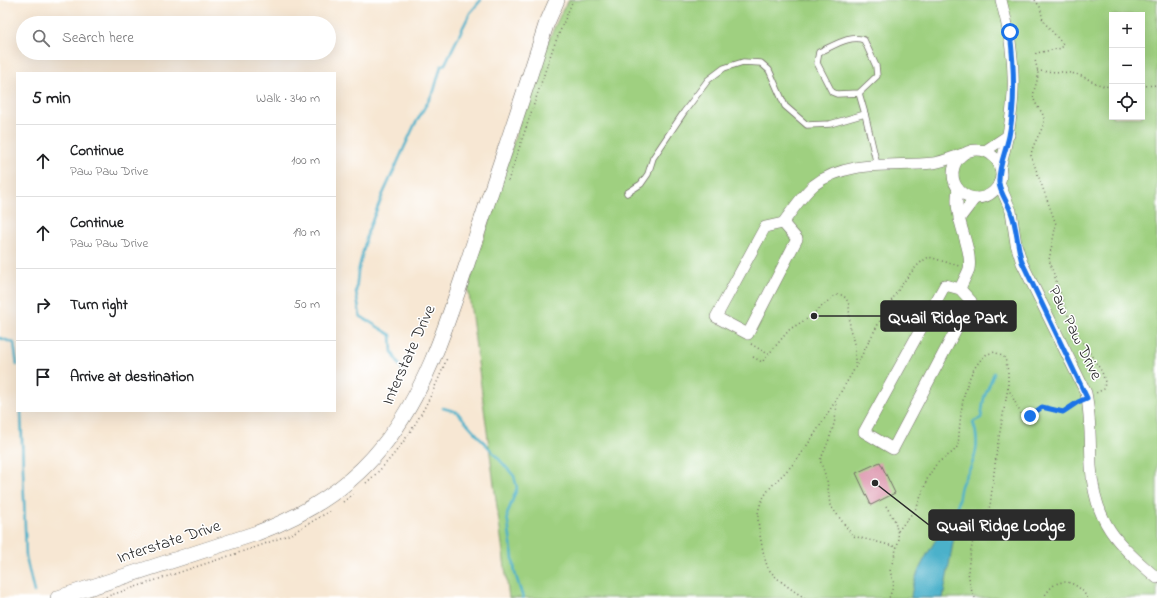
<!DOCTYPE html>
<html lang="en">
<head>
<meta charset="utf-8">
<style>
  :root { --surface:#fff; --page:#f2f2f2; --text:#202124; --muted:#757577; --line:#e0e0e0 }
  body { margin:0; font-family:"Indie Flower",sans-serif; background:var(--page); color:var(--text) }
  .controls { position:absolute; right:12px; top:12px; display:grid; overflow:hidden; border-radius:0px; box-shadow:0 4px 16px #0002 }
  .controls button { width:36px; height:36px; display:grid; place-items:center; padding:0; border:0; border-bottom:1px solid var(--line); background:var(--surface); color:var(--text); font:20px sans-serif }
  .stop { position:absolute; width:12px; height:12px; margin:-9px; border:3px solid #1a73e8; border-radius:50%; background:#fff }
  .stop.end { background:#1a73e8; border-color:#fff; box-shadow:0 1px 4px #0008 }
  .list { margin:0; padding:0; list-style:none }
  h2 { display:flex; justify-content:space-between; align-items:center; height:52px; margin:0; padding:0 16px; font-size:17px }
  h2 small { font-size:13px; font-weight:400; color:var(--muted) }
  .list li { display:grid; grid-template-columns:26px 1fr auto; gap:12px; align-items:center; box-sizing:border-box; height:72px; padding:0 16px; border-top:1px solid var(--line) }
  .list b { display:block; font-size:15px; white-space:nowrap }
  .list p { margin:0; font-size:13px; white-space:nowrap; color:var(--muted) }
  .list em { font-size:13px; font-style:normal; color:var(--muted) }
  .icon { flex:none; width:22px; height:22px; fill:none; stroke:currentColor; stroke-width:2; stroke-linecap:round; stroke-linejoin:round }
  .map { position:relative; flex:none; width:1157px; height:598px; overflow:hidden }
  .search { position:absolute; background:var(--surface); box-shadow:0 4px 16px #0002; left:16px; top:16px; width:320px; height:44px; display:flex; align-items:center; gap:10px; box-sizing:border-box; padding:0 14px; border-radius:22px; color:var(--muted); font-size:15px }
  .panel { position:absolute; background:var(--surface); box-shadow:0 4px 16px #0002; left:16px; top:72px; width:320px; height:340px; border-radius:0px }
  .map>svg:first-child { display:block }
</style>
</head>
<body>
<div class="map">
<svg width="1157" height="598" viewBox="0 0 1157 598">
  <rect width="100%" height="100%" fill="#fff"/>
  <filter id="ink" filterUnits="userSpaceOnUse"><feTurbulence type="fractalNoise" baseFrequency=".025" numOctaves="2"/><feDisplacementMap in="SourceGraphic" scale="8" xChannelSelector="R" yChannelSelector="G"/><feConvolveMatrix kernelMatrix="1 2 1 2 8 2 1 2 1" color-interpolation-filters="sRGB"/></filter>
  <filter id="wash" filterUnits="userSpaceOnUse"><feTurbulence type="fractalNoise" baseFrequency=".012" numOctaves="4" result="noise"/><feDisplacementMap in="SourceGraphic" scale="16" xChannelSelector="R" yChannelSelector="G"/><feGaussianBlur stdDeviation="0.9" result="paint"/><feColorMatrix in="noise" values="0 0 0 0 0 0 0 0 0 0 0 0 0 0 0 0 0 1.4 0 .05"/><feComposite in="paint" operator="in"/></filter>
  <g filter="url(#wash)">
    <rect width="100%" height="100%" fill="#f7e7d3"/>
    <path fill="#9fd080" stroke="#657e56" fill-rule="evenodd" d="M569 0H1157V598H509L468 287 539 60 563 9ZM1112 15H1142V117H1112Z"/>
    <path fill="#4bb1ca" stroke="#3b6e7a" d="M956 526 943 598H911C913 574 929 552 941 531Z"/>
    <g fill="none" stroke-linecap="round" stroke-linejoin="round">
      <g stroke="#4bb1ca" stroke-width="2.5">
        <polyline points="0,338 14,343 17,365"/>
        <polyline points="403,372 392,352 391,335 360,316 356,292 358,272 368,231 383,194 414,126 434,91 441,66 445,64 470,13 481,0"/>
        <polyline points="443,408 457,412 514,476 517,488 507,515 515,573 523,598"/>
        <polyline points="21,411 26,557 34,592"/>
        <path d="M952 529C958 515 957 501 961 486 963 479 969 472 972 464 978 450 978 436 973 422L981 418 984 398 994 373"/>
      </g>
    </g>
    <g id="blocks">
      <polygon fill="#da8fa8" points="880,462 895,493 871,505 856,473"/>
    </g>
  </g>
  <g filter="url(#ink)">
    <use href="#blocks" fill-opacity="0" stroke="#726d66" stroke-width="1"/>
    <g fill="none" stroke-linecap="round" stroke-linejoin="round">
      <defs>
        <g id="lane">
          <path d="M859 93 837 94 832 92 817 63 819 52C832 47 850 34 864 40L876 66 877 76 859 93 865 114 877 165"/>
          <polyline points="627,193 641,184 648,174 653,158 684,112 708,80 724,68 743,62 761,63 769,70 785,106 807,125 830,124 865,114"/>
        </g>
        <g id="street">
          <circle cx="977" cy="174" r="24"/>
          <polyline points="985,151 1009,135"/>
          <path d="M1000 168C1017 107 1018 61 1001 0"/>
          <path d="M999 183 1011 211 1016 244 1022 263 1086 393C1091 417 1090 441 1091 466 1094 522 1117 544 1157 578"/>
          <path d="M958 189C952 217 973 247 969 269 967 275 962 283 960 289"/>
          <polyline points="959,219 975,198"/>
          <polygon points="783,223 797,239 748,334 716,317 765,227"/>
          <path d="M783 223C792 211 802 195 814 185 847 159 894 167 933 163 943 162 953 157 963 154"/>
          <polygon points="945,285 960,289 971,301 893,449 864,432"/>
        </g>
        <path id="secondary" d="M58 598 257 533C305 515 350 487 382 447 431 386 452 307 477 234 500 164 524 95 546 25L557 0"/>
      </defs>
      <use href="#lane" stroke="#726d66" stroke-width="7"/>
      <use href="#street" stroke="#726d66" stroke-width="12"/>
      <use href="#secondary" stroke="#726d66" stroke-width="16"/>
      <g stroke="#726d66" stroke-width="1.5" stroke-dasharray="1 3" stroke-linecap="butt">
        <path d="M1035 0 1040 7 1043 21 1063 44 1062 48 1036 53C1033 60 1038 67 1038 74 1038 83 1032 90 1034 99 1036 107 1045 113 1044 121 1042 133 1032 143 1031 156L1056 224 1049 260 1071 324 1102 372 1105 382 1104 389 1096 393"/>
        <path d="M1037 71C1051 72 1066 71 1079 75 1092 80 1097 86 1112 87"/>
        <polyline points="1142,86 1157,85"/>
        <polyline points="508,181 553,48 573,0"/>
        <polyline points="751,344 768,354"/>
        <polyline points="753,357 762,362 790,329 807,319 835,295 841,295 846,298 849,305 850,329 855,347 855,366"/>
        <polyline points="1008,388 1021,414 1025,417 1030,416 1042,407 1063,412 1077,402"/>
        <path d="M835 401C841 412 826 449 820 460L827 480 830 505 853 536 897 547"/>
        <path d="M366 483C404 450 429 405 447 358"/>
        <polyline points="343,502 354,493"/>
        <polyline points="886,506 895,521 899,539 890,571 894,584 889,598"/>
        <path d="M898 531 917 507 928 477 937 463 953 452 958 446C961 415 961 375 987 354L995 352 1005 358 1008 371V388L997 448 990 506 973 540 969 561 968 572 971 589 975 598"/>
        <polyline points="102,598 259,546 291,534 330,511"/>
        <path d="M805 598C795 592 774 578 768 568 764 560 757 523 758 514 761 488 787 475 801 454 818 430 833 405 848 380 866 351 900 271 929 257L959 266"/>
        <path d="M1043 598C1046 594 1051 586 1056 584 1068 578 1082 587 1087 598"/>
      </g>
      <use href="#lane" stroke="#fff" stroke-width="5.5"/>
      <use href="#street" stroke="#fff" stroke-width="11"/>
      <use href="#secondary" stroke="#fff" stroke-width="15"/>
    </g>
  </g>
  <g fill="none" stroke-linecap="round" stroke-linejoin="round" filter="url(#ink)">
    <path stroke="#1a73e8" stroke-width="5" d="M1010 32C1014 65 1016 102 1009 136 1006 151 998 167 999 183 1000 193 1008 203 1011 212 1017 227 1017 246 1022 262L1087 398 1078 402 1063 412 1042 407 1030 416"/>
  </g>
  <g text-anchor="middle" dominant-baseline="central" stroke-width="3" stroke-linejoin="round" paint-order="stroke">
    <g font-size="17" fill="#2b2b2b" stroke="#fff">
      <text transform="translate(1075 333) rotate(64)">Paw Paw Drive</text>
      <text transform="translate(409 355) rotate(-66)">Interstate Drive</text>
      <text transform="translate(169 542) rotate(-18)">Interstate Drive</text>
    </g>
  </g>
  <path fill="none" stroke="#2b2b2b" stroke-width="1.5" d="M814 316L881 316M875 483L929 525"/>
  <g fill="#2b2b2b" stroke="#fff" stroke-width="1.5">
    <circle cx="814" cy="316" r="4"/>
    <circle cx="875" cy="483" r="4"/>
  </g>
  <g fill="#2b2b2b" stroke="#2b2b2b" stroke-width="1.5">
    <rect x="881" y="301" width="135" height="30" rx="4"/>
    <rect x="929" y="510" width="145" height="30" rx="4"/>
  </g>
  <g font-size="18" text-anchor="middle" font-weight="bold" fill="#fff">
    <text x="948" y="323">Quail Ridge Park</text>
    <text x="1001" y="531">Quail Ridge Lodge</text>
  </g>
</svg>
<div class="controls">
<button>+</button>
<button>−</button>
<button><svg class="icon" aria-label="locate" viewBox="0 0 24 24"><circle cx="12" cy="12" r="6"/><path d="M12 2v4M12 18v4M2 12h4M18 12h4"/></svg></button>
</div>
<div class="stop" style="left:1010px;top:32px"></div>
<div class="stop end" style="left:1030px;top:416px"></div>
<div class="search"><svg class="icon" aria-label="search" viewBox="0 0 24 24"><circle cx="10" cy="10" r="6"/><path d="M15 15l6 6"/></svg>Search here</div>
<section class="panel">
<h2>5 min<small>Walk · 340 m</small></h2>
<ul class="list">
<li><svg class="icon" aria-label="ahead" viewBox="0 0 24 24"><path d="M12 20V5M6 11l6-6 6 6"/></svg><div><b>Continue</b><p>Paw Paw Drive</p></div><em>100 m</em></li>
<li><svg class="icon" aria-label="ahead" viewBox="0 0 24 24"><path d="M12 20V5M6 11l6-6 6 6"/></svg><div><b>Continue</b><p>Paw Paw Drive</p></div><em>190 m</em></li>
<li><svg class="icon" aria-label="right" viewBox="0 0 24 24"><path d="M7 20v-9h11M14 6l5 5-5 5"/></svg><div><b>Turn right</b></div><em>50 m</em></li>
<li><svg class="icon" aria-label="arrive" viewBox="0 0 24 24"><path d="M6 21V4h12l-3 4 3 4H6"/></svg><div><b>Arrive at destination</b></div></li>
</ul>
</section>
</div>
</body>
</html>
